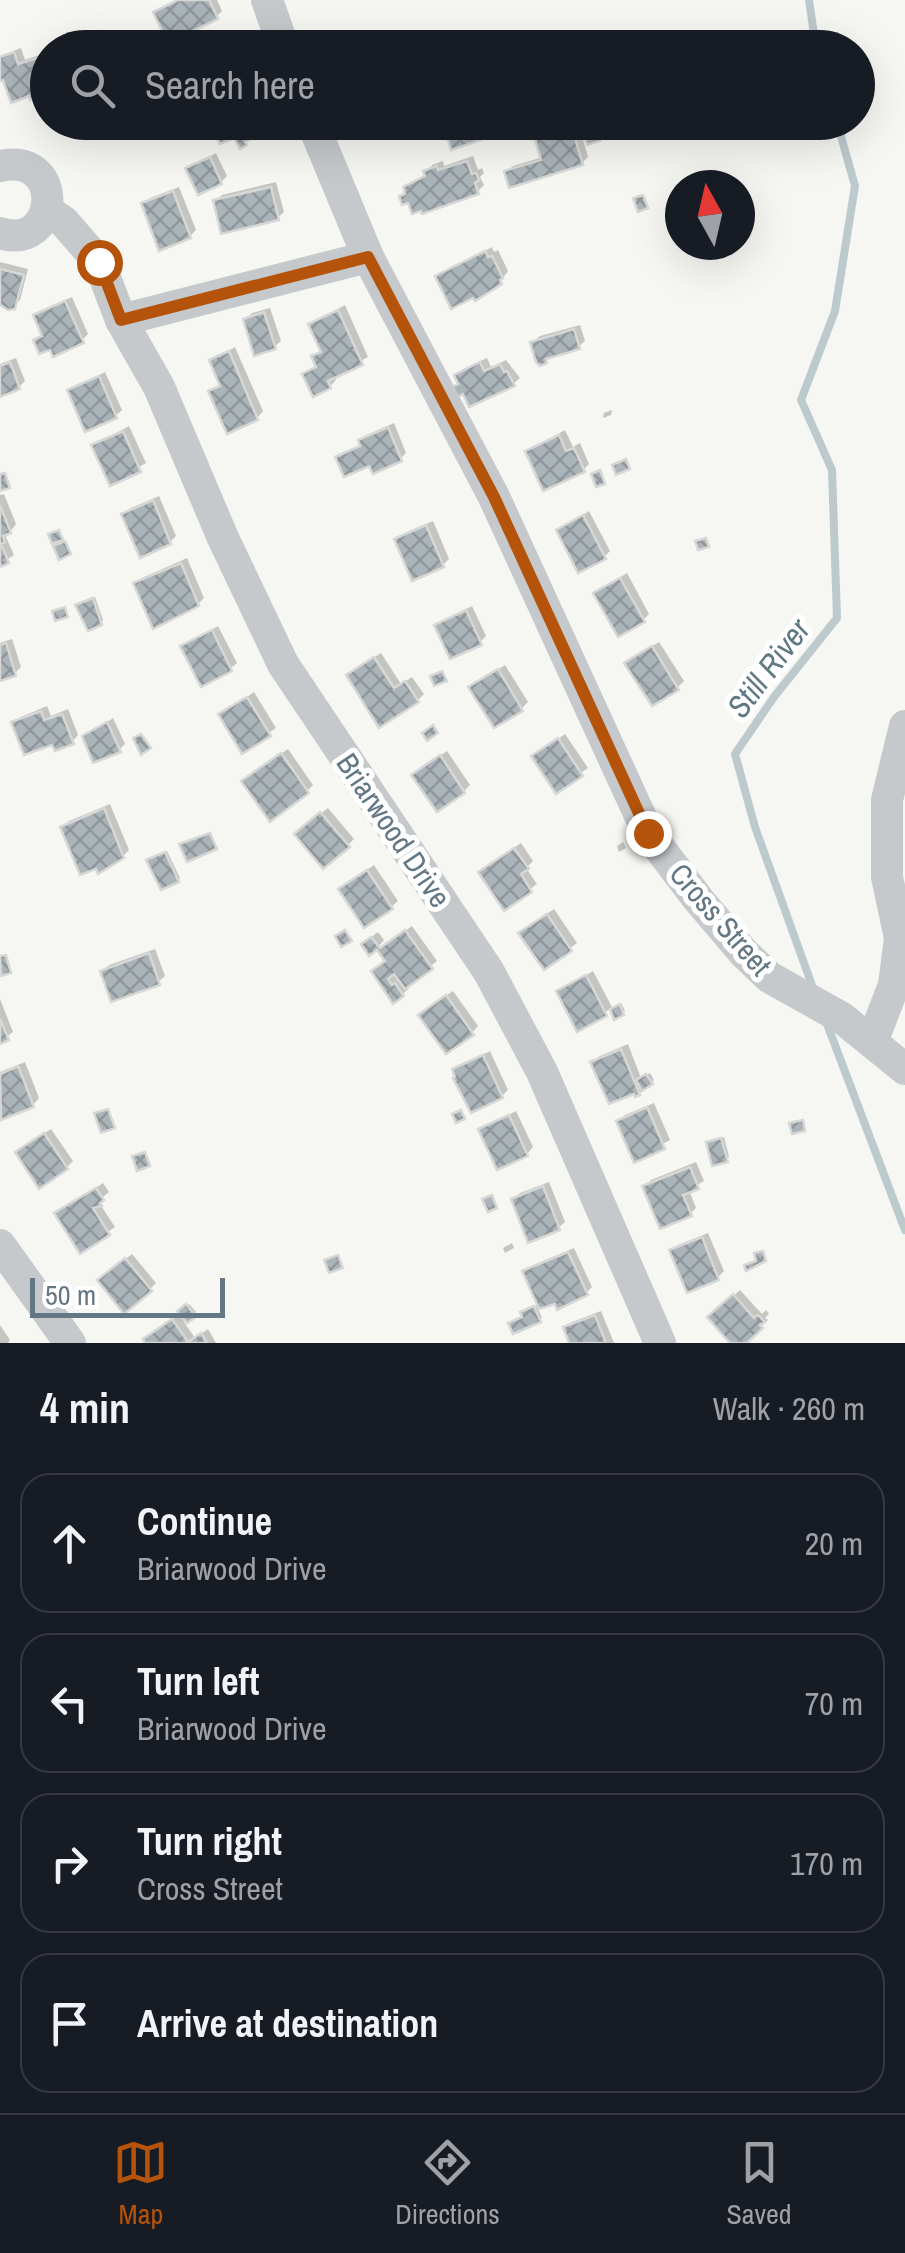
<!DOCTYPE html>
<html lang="en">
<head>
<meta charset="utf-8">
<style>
  :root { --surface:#171b24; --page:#242831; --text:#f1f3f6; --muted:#9ea1a6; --line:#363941; --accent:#b45309 }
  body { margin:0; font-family:"Archivo Narrow",sans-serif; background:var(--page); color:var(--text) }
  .compass { position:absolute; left:665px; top:170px; width:90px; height:90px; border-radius:50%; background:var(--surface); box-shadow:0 10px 40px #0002; rotate:352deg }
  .scale { position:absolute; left:30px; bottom:25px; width:195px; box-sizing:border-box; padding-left:10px; border:5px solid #637785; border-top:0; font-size:28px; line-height:35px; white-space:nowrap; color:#637785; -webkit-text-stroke:8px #fff; paint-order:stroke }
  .stop { position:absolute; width:30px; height:30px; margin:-22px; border:8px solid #b45309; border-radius:50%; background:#fff }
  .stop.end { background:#b45309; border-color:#fff; box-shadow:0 2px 10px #0008 }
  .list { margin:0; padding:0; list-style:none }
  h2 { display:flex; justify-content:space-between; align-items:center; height:130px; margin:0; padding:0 40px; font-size:42px }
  h2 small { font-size:32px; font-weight:400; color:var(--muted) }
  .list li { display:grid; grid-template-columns:65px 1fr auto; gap:30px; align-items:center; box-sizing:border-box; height:140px; margin:0 20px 20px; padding:0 20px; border:2px solid var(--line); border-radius:30px }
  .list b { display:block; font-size:38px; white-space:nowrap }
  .list p { margin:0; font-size:32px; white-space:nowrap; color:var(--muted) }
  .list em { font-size:32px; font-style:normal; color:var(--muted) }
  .icon { flex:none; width:55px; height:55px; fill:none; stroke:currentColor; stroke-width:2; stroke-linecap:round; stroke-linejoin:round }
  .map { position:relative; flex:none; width:905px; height:1343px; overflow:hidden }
  .search { position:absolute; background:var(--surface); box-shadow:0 10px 40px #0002; left:30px; right:30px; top:30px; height:110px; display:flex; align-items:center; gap:25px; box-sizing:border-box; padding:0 35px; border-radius:55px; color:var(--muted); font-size:38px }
  .sheet { height:770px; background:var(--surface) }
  nav { display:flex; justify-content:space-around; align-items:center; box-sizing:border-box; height:140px; border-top:2px solid var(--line); background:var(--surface); font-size:28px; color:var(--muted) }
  nav a { display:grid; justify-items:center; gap:5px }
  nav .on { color:var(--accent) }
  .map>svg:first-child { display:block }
</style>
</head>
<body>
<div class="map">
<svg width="905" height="1343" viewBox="0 0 905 1343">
  <defs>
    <pattern id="building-cross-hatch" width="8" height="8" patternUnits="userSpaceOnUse" patternTransform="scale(2.5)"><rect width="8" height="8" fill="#abb4b9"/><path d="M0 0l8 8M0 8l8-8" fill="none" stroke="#8f979c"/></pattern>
  </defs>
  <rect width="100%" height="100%" fill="#f6f6f2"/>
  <g fill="#0003">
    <polygon points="176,0 217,0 222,11 216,17 156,12"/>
    <polygon points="236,42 238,46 245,42 248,48 226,48"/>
    <polygon points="21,48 25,60 48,52 48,88 37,95 0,72 0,56"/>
    <polygon points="445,122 484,122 486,131 480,138"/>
    <polygon points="571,122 578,122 588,157 582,163 507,172 513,166 543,157 537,137 543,131"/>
    <polygon points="216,153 227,176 221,182 188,169"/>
    <polygon points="473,156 478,170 482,168 484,173 480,177 484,185 477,192 407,192 406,187 426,174 432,165 443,161 444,166"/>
    <polygon points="276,182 284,212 277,218 216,201 222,195"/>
    <polygon points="179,187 196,230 190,236 144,204 150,198"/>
    <polygon points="492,247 494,252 498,250 508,271 500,282 438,277"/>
    <polygon points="0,262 28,269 20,300 13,306 0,302"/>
    <polygon points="72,297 88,334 82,340 36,341 42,334 36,316 42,310"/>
    <polygon points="345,305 368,357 334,375 336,380 330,386 305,374 318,365 314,357 323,350 311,324"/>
    <polygon points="270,308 281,341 274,347 246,320 252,313"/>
    <polygon points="580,325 585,341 578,347 552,355 546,361 533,342 540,336"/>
    <polygon points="235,347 263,411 257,418 211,391 222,384 212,361"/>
    <polygon points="16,358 25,381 19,387 0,394 0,364"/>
    <polygon points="487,358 491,367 506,360 520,378 513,384 460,382 457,375 463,369"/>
    <polygon points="105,372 122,410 115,416 70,391"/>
    <polygon points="612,410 611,415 603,418 604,413"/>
    <polygon points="394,423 406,453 400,459 370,462 338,458 362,444 367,435"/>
    <polygon points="129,426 146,463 111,483 94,445"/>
    <polygon points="565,430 573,447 580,443 589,464 583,470 528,451"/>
    <polygon points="4,494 16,524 6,537 14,555 0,564 0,495"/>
    <polygon points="159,496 176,536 170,542 124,514 131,508"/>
    <polygon points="589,511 610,551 604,557 559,530"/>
    <polygon points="433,521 449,559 443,565 397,540 403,534"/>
    <polygon points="187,558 204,598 198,604 136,584 142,578"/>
    <polygon points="627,573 649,614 643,620 596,593"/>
    <polygon points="95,597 103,620 101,623 80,603"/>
    <polygon points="472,606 486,636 480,642 437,625"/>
    <polygon points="218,626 237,663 230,669 183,646"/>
    <polygon points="12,639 21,667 15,673 0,678 0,643"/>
    <polygon points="659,642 684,681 677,688 634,657"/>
    <polygon points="381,653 401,684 412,677 424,694 418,700 355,670"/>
    <polygon points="505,665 528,702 521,709 472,687"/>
    <polygon points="254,692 276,728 243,750 221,715"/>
    <polygon points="47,706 51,716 68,709 78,735 72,742 54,741 14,723 21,717"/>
    <polygon points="113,718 125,744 119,750 85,737"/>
    <polygon points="565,734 588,768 556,790 534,756"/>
    <polygon points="288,749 313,785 307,791 250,775"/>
    <polygon points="447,751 470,785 464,791 421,769"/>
    <polygon points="110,804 129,850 123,856 62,827 69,821"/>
    <polygon points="328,808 354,839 348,845 303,828"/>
    <polygon points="623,842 626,848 619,852 617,846"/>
    <polygon points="521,843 533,861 526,868 537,884 505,907 487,867"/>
    <polygon points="167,851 180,878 178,880 151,858"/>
    <polygon points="374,865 398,901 391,907 347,883"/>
    <polygon points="554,909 577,943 544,967 527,927"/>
    <polygon points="412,926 437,961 406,985 409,988 403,994 374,971 387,960 387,944"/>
    <polygon points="378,932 384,940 378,947 370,938"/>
    <polygon points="155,949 165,976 158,982 103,971 109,965"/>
    <polygon points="593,971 613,1009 622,1004 625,1011 616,1017 612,1008 578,1028 559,992"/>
    <polygon points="453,991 478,1026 472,1033 427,1009"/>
    <polygon points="0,999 13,1032 0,1041"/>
    <polygon points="628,1044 641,1078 650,1073 654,1080 640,1093 593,1062 600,1056"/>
    <polygon points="490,1051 508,1090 502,1096 455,1070"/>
    <polygon points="25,1062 39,1098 33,1105 2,1117 0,1072"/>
    <polygon points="654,1103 670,1140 635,1159 619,1121 625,1115"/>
    <polygon points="516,1111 533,1147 527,1154 481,1130"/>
    <polygon points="51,1129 73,1161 67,1167 24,1146"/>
    <polygon points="724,1137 729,1157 726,1159 709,1143"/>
    <polygon points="696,1162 704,1181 689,1190 696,1208 690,1214 645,1186 651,1180"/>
    <polygon points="549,1182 565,1222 558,1228 514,1200 520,1193"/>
    <polygon points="103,1183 109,1192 98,1201 115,1227 81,1251 57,1214"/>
    <polygon points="708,1233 724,1271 718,1277 672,1251 678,1245"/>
    <polygon points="512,1243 514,1248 505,1253 503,1248"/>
    <polygon points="574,1248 592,1287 586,1293 537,1307 542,1317 539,1320 526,1310 540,1304 525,1272 531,1266"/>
    <polygon points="132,1254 156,1283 150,1289 106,1274"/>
    <polygon points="740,1290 762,1314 766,1310 769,1314 765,1318 768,1320 743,1343 733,1343 710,1317"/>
    <polygon points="189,1304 196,1312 184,1322 195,1338 208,1329 216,1343 148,1343 152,1333 182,1313"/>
    <polygon points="601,1311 614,1343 572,1343 566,1328 572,1322"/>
    <polygon points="0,1325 10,1340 8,1343 0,1343"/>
  </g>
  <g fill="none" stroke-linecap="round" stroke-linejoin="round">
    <g stroke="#bcc9cd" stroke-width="8">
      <polyline points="809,0 816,48"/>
      <polyline points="813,988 755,827 735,754 774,697 837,618 832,470 801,400 835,311 855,186 837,122"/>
      <polyline points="827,1024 905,1230"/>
    </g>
  </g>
  <g fill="url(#building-cross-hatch)" stroke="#d7d7d5" stroke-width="2.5">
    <polygon points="178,0 209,0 218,19 168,43 153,12"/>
    <polygon points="14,52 18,64 44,56 48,66 48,91 37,93 39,97 30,100 29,96 11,103 3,80 0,81 0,57"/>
    <polygon points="151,122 177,122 154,132"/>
    <polygon points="214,122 272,122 273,124 266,127 267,131 245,142 247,145 240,149 234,138 220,144 211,124"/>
    <polygon points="443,122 476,122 481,140 451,150"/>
    <polygon points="596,124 600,141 587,145 582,127"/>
    <polygon points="571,125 583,165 509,188 504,171 541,160 534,136"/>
    <polygon points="210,157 222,184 198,195 185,168"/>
    <polygon points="467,161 472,174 476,173 479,180 475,183 479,194 422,214 421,211 412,214 408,203 402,205 399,196 405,194 403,187 425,176 423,171 437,166 438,170"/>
    <polygon points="271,187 279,220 221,234 213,200"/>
    <polygon points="173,191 191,238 159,251 141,203"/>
    <polygon points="643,195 648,208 638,212 633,198"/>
    <polygon points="485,251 488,257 492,256 503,278 500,280 502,284 475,301 473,298 451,309 435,276"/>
    <polygon points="0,269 24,275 15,309 8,310 0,305"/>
    <polygon points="65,301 84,343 53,357 50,350 39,354 33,340 42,336 33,315"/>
    <polygon points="338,310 363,365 328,381 331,388 313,397 302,374 316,367 311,356 321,352 308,324"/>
    <polygon points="264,312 276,349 254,356 243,319"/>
    <polygon points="574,329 580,349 546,359 547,363 540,366 536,362 530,342"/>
    <polygon points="229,351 258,420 227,434 208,391 220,386 209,360"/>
    <polygon points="10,362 20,389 0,397 0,366"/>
    <polygon points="480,362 484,371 500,364 504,372 507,371 515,386 469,407 463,394 458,397 452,387 458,384 454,375"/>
    <polygon points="99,376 117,418 85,432 67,390"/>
    <polygon points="388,427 402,461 373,474 369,466 344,477 335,457 360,446 358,440"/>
    <polygon points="123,431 141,472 110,486 91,445"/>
    <polygon points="559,435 566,451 574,448 585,472 543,491 525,451"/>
    <polygon points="626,459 630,469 616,475 612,465"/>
    <polygon points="600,470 605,484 596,487 591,474"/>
    <polygon points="5,473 10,488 0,491 0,474"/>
    <polygon points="153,500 171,544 140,558 121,514"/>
    <polygon points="0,505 11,533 3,536 5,542 1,544 9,563 0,567"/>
    <polygon points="583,515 606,559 578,573 556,530"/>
    <polygon points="426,525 444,567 412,581 394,539"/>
    <polygon points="59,530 63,540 52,544 48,534"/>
    <polygon points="706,538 709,547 698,550 695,541"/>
    <polygon points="65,541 71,554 59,560 53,546"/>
    <polygon points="181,563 199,606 153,629 133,583"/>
    <polygon points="620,578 645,622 618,637 593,593"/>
    <polygon points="93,598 102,625 88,631 75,605"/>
    <polygon points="65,607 68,617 55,621 52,611"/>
    <polygon points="466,610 482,645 450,659 434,625"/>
    <polygon points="212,630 232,671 201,687 180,646"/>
    <polygon points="6,643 16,676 0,681 0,645"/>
    <polygon points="652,646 679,690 652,706 624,663"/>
    <polygon points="374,657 394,688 405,681 419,702 379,728 346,675"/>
    <polygon points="498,669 523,711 494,728 468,687"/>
    <polygon points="442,671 447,681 434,686 430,676"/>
    <polygon points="247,697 271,736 242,754 218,714"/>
    <polygon points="41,711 44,720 62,714 74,744 55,751 52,745 24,755 11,722"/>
    <polygon points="107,722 121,752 93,763 82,736"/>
    <polygon points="433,725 438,733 427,741 422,733"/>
    <polygon points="141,734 151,748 141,755 133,738"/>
    <polygon points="558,738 583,776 556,794 531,756"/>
    <polygon points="281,753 309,793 270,822 241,781"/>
    <polygon points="440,755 465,793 437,812 411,775"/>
    <polygon points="104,808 124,858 98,874 96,869 80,875 60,827"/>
    <polygon points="320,812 350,847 323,869 294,834"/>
    <polygon points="210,833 217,849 187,862 179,844"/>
    <polygon points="514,848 529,869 521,874 532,892 504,911 478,872"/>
    <polygon points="165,852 179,882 161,890 146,860"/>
    <polygon points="367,870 393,909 364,928 338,889"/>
    <polygon points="547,914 572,951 544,970 518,933"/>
    <polygon points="345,930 352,941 341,947 335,936"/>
    <polygon points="405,930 433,969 405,989 394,974 388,979 392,985 395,983 404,996 393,1004 371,971 385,961 377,950 369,956 361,944 371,937 380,948"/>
    <polygon points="149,953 160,985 111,1002 100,971"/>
    <polygon points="6,955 11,973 1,976 0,956"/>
    <polygon points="586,975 607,1016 577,1032 556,991"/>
    <polygon points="446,995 474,1035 446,1054 418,1015"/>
    <polygon points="620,1004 624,1015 614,1020 610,1009"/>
    <polygon points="0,1019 9,1040 0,1044"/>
    <polygon points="621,1049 640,1095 635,1097 634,1094 609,1104 590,1062"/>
    <polygon points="483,1055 503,1098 471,1113 453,1078 455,1077 452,1069"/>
    <polygon points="18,1066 34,1107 1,1120 0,1074"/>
    <polygon points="646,1074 653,1084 642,1091 636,1080"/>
    <polygon points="647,1107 665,1149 634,1163 616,1121"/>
    <polygon points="108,1109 115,1128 101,1133 94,1113"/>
    <polygon points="461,1110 465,1119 456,1123 452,1114"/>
    <polygon points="509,1115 528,1156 497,1170 478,1129"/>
    <polygon points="803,1120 805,1131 792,1134 789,1123"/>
    <polygon points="44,1133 68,1169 39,1189 15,1152"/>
    <polygon points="721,1138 728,1162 712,1166 706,1142"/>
    <polygon points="145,1152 150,1166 137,1171 132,1156"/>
    <polygon points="690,1167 699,1189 683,1195 692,1216 660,1229 642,1186"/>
    <polygon points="543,1186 560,1230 528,1243 511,1199"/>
    <polygon points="96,1188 104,1200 100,1203 102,1206 93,1208 110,1235 80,1254 54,1213"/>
    <polygon points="492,1195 497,1208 488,1212 482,1199"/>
    <polygon points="702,1237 719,1280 687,1293 669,1250"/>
    <polygon points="763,1251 766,1261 746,1271 744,1265 756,1261 754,1253"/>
    <polygon points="568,1252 588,1295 557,1310 555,1304 539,1309 522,1271"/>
    <polygon points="338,1255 343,1268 329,1273 324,1260"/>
    <polygon points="125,1258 152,1291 124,1314 97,1280"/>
    <polygon points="733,1294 754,1318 758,1315 765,1322 760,1325 763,1328 747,1343 730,1343 707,1317"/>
    <polygon points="186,1304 196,1317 187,1323 177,1311"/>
    <polygon points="534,1306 541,1322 513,1334 508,1323 522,1317 520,1312"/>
    <polygon points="595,1315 606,1343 569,1343 563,1327"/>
    <polygon points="172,1319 188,1342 201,1333 207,1343 145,1343 143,1339"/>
  </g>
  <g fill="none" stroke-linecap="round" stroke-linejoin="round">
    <g stroke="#c5c9cc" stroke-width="32">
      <polyline points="267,0 284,48"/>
      <polyline points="312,122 368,257 494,497 648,833 698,899 743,952 769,977 842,1018 905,1069"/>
      <path d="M0 166C67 152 59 252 0 233"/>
      <polyline points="47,210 64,222 99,262 121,320 159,387 223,538 283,664 489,972 542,1072 660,1343"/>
      <polyline points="121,320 368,257"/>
      <polyline points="872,1042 894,985 900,938 887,877 887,800 905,726"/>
      <polyline points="0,1245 70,1343"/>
    </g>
  </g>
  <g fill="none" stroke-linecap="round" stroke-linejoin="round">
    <polyline stroke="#b45309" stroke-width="12" points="99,262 121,320 368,257 494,497 648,833"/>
  </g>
  <g text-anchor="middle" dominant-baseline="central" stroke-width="10" stroke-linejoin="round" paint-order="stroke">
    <g font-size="30" fill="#637785" stroke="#fff">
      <text transform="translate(394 830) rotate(56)">Briarwood Drive</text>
      <text transform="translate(721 919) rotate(49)">Cross Street</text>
    </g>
    <g font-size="32" font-style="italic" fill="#5f7a83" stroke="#fff">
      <text transform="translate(768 668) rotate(-53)">Still River</text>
    </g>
  </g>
</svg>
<svg class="compass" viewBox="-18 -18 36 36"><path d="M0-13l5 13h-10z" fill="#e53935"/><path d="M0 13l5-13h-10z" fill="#9ea1a6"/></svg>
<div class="scale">50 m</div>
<div class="stop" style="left:99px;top:262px"></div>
<div class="stop end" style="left:648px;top:833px"></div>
<div class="search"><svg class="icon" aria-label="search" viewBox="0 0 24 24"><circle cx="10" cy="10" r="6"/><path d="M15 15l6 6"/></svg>Search here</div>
</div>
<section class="sheet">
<h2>4 min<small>Walk · 260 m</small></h2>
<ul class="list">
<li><svg class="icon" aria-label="ahead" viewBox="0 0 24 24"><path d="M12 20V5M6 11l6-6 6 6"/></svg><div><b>Continue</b><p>Briarwood Drive</p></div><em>20 m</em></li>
<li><svg class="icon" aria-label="left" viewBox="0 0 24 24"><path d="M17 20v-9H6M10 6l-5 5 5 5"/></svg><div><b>Turn left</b><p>Briarwood Drive</p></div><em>70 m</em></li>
<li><svg class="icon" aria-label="right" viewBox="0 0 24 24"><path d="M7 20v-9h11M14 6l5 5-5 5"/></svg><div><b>Turn right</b><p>Cross Street</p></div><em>170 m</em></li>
<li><svg class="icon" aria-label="arrive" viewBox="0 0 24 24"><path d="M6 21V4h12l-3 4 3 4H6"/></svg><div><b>Arrive at destination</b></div></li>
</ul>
</section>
<nav>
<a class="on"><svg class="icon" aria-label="map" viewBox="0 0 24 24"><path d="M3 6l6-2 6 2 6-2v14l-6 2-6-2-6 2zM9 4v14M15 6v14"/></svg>Map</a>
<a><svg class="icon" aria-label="directions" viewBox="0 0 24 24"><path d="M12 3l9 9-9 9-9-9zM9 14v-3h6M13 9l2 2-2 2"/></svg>Directions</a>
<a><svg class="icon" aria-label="saved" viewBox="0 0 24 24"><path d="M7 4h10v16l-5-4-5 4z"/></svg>Saved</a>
</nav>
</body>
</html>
